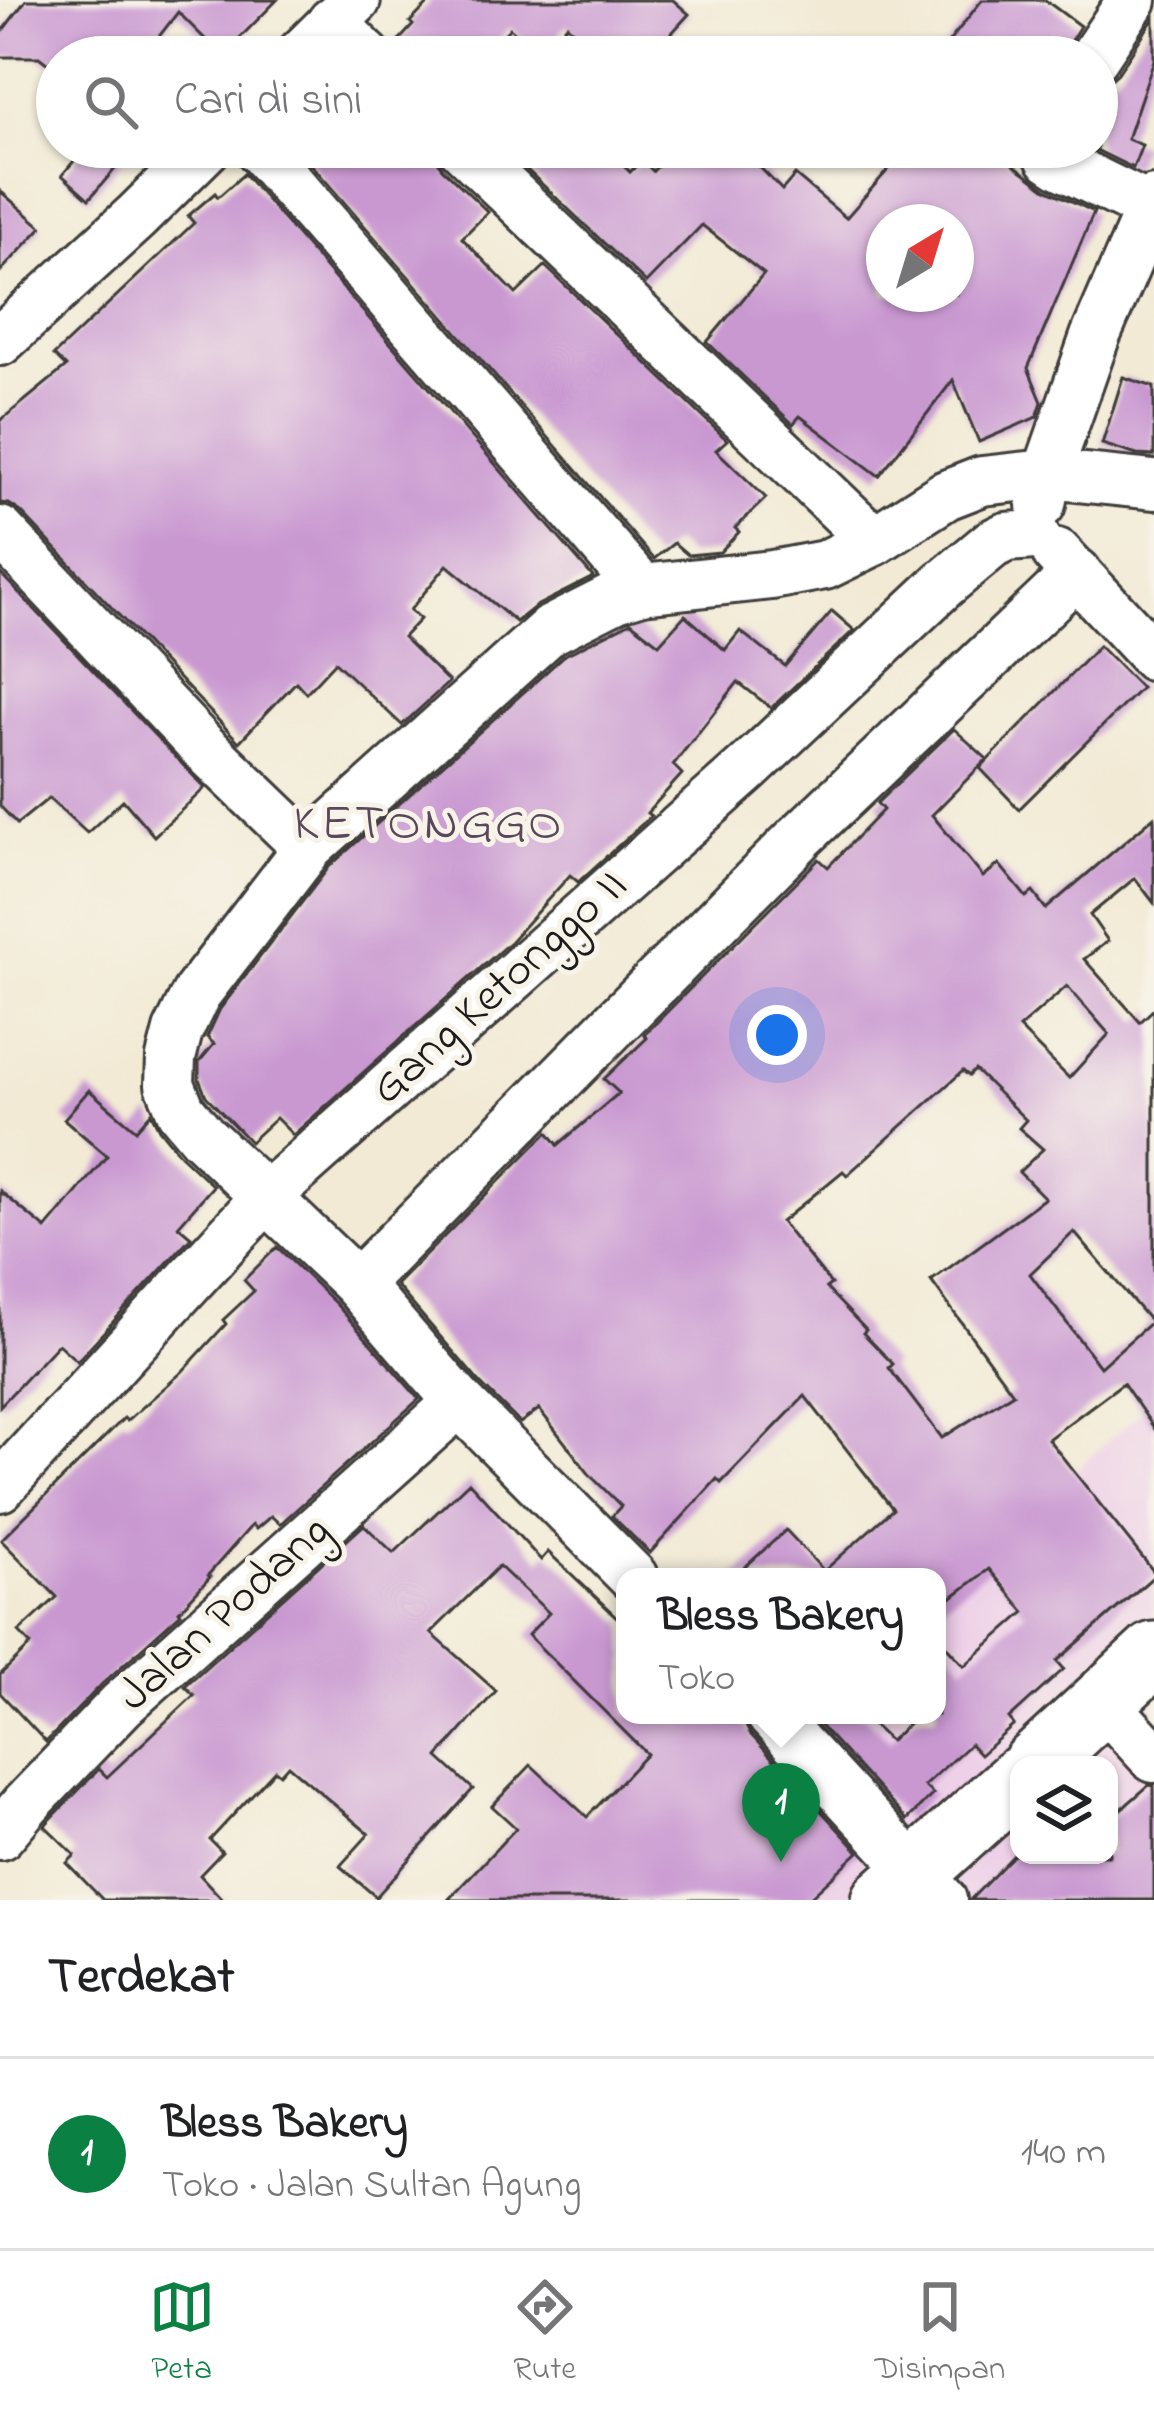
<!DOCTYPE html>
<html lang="id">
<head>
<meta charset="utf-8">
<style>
  :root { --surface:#fff; --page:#f6f6f6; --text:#202124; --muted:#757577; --line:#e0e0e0; --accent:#0b8043 }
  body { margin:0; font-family:"Indie Flower",sans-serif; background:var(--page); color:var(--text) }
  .controls { position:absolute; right:36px; bottom:36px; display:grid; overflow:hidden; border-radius:24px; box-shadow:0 3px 9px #0004 }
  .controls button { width:108px; height:108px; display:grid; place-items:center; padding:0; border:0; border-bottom:3px solid var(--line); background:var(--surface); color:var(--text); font:60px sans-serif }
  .compass { position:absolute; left:866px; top:204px; width:108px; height:108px; border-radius:50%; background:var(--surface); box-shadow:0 3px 9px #0004; rotate:38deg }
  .you { position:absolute; left:777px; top:1035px; width:42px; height:42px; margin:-30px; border:9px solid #fff; border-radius:50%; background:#1a73e8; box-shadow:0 0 0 18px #1a73e833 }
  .badge { display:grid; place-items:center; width:78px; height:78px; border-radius:50%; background:var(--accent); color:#fff; font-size:39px; font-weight:700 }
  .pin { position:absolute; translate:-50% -99px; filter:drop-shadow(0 3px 6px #0008) }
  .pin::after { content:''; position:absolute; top:63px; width:42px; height:36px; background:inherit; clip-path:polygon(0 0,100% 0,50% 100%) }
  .popup { position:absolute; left:616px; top:1568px; width:330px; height:156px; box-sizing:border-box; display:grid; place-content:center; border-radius:24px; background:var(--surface); filter:drop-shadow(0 3px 9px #0005); font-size:39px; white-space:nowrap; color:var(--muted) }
  .popup b { font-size:45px; color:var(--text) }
  .popup::after { content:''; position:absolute; left:50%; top:100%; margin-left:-24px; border:24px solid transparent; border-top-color:var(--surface) }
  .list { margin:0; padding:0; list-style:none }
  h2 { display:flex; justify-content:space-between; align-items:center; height:156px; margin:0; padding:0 48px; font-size:51px }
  h2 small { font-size:39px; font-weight:400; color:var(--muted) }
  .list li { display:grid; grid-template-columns:78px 1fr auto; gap:36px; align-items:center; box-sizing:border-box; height:192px; padding:0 48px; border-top:3px solid var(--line) }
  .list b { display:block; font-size:45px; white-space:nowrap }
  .list p { margin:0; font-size:39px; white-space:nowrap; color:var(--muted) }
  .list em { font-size:39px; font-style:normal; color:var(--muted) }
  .icon { flex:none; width:66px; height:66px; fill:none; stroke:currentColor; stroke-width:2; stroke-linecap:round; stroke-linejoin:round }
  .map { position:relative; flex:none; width:1154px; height:1900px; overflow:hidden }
  .search { position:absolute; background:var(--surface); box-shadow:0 3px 9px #0004; left:36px; right:36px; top:36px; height:132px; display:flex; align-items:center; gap:30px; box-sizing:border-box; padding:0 42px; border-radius:66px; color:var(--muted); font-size:45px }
  .sheet { height:348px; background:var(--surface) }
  nav { display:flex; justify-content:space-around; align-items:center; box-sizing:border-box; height:168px; border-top:3px solid var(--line); background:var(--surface); font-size:33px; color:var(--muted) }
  nav a { display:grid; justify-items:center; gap:6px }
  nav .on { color:var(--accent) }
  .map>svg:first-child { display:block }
</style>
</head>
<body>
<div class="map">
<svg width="1154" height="1900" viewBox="0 0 1154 1900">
  <rect width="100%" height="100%" fill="#f7f3e8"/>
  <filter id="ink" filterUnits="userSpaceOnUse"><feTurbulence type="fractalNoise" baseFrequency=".00833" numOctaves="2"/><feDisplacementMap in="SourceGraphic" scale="24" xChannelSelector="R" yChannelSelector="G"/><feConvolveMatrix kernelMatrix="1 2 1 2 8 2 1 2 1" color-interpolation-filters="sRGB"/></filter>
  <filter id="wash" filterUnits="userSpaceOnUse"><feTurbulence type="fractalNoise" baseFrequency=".004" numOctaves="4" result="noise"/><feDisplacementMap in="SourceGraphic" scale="48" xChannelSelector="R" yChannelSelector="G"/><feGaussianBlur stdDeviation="2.7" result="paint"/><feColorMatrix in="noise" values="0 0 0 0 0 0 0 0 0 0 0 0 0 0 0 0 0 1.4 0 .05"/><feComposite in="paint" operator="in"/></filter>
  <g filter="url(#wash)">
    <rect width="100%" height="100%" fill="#f2ead5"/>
    <path fill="#eed0e8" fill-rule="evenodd" d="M1154 1400V1900H594L801 1715H937V1594ZM1019 1765H1109V1855H1019Z"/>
    <g id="blocks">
      <g fill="#c998d1" fill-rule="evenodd">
        <polygon points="26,0 277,0 222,56 178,12 143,57 54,57 48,64 39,57 0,57 0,34"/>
        <polygon points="432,0 673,0 689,14 650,57 602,57 567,25 540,55 510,28 482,57 396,57 394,46 413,25 410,22"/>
        <polygon points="982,0 1045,0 1080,26 1070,42 1066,57 937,57"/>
        <polygon points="1154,18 1154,60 1127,139 1142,145 1133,168 1090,147 1097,147 1097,85 1108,82 1118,73"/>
        <polygon points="86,147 106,147 122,161 89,199 62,175"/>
        <polygon points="296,147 434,147 435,156 442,168 488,212 462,238 516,294 545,266 727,440 716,450 766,498 735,528 739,532 720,552 688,555 674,543 654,559"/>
        <path d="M503 147H606L630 172 642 160 653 171 676 147H740L782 190 795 175 846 218 908 147H990L1046 189 1094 212 1028 368 1042 402 1037 417 979 442 953 380 879 476 800 416 793 424 707 342 764 274 702 225 646 283ZM884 222H956V294H884Z"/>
        <polygon points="244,174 593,577 536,606 516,622 447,565 410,610 420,619 403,637 449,682 402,725 335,662 306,693 296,682 239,742 21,512 9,504 0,503 0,421 66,367 54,355 194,223 188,216 215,193 218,197"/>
        <polygon points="0,191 42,227 0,272"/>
        <polygon points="1123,377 1154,387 1154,456 1137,455 1102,444"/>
        <polygon points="0,573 205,788 154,836 123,800 87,833 49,798 17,824 0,806"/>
        <polygon points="832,611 854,630 771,708 738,682 673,765 682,774 647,813 651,816 578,882 570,875 511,941 293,1135 276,1118 250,1142 206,1096 199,1079 199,1062 214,1044 207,1037 220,1009 329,867 565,655 631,622 659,644 685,615 725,650 740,631 785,666"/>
        <polygon points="1099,646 1141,688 1019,809 980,768"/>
        <path d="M954 729 987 759 932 815 983 877 999 864 1026 897 1033 892 1046 909 1154 817V903L1135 878 1090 915 1108 941 1084 959 1140 1022 1154 1009V1428L1123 1383 1048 1439 1154 1572V1576L1057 1661 1064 1669 1009 1719 1014 1725 980 1755 970 1744 924 1786 933 1794 907 1820 812 1717 862 1715 890 1741 918 1715H937V1636L964 1666 1025 1612 989 1569 937 1609V1577H734L786 1530 824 1571 893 1509 805 1396 721 1483 717 1479 650 1553 612 1516 621 1506 590 1475 539 1409 520 1423 480 1383 396 1285 548 1132 558 1145 619 1093 604 1079 647 1038 644 1035 819 859 828 867 883 810 877 803ZM1067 986 1109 1034 1069 1078 1019 1028ZM975 1070 1026 1120 1019 1128 1043 1149 1019 1172 1045 1198 931 1281 1013 1393 942 1438 889 1368 893 1364 863 1333 866 1330 826 1288 831 1284 781 1222 843 1171 847 1175 963 1071 969 1076ZM1074 1232 1151 1322 1100 1367 1030 1274Z"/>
        <polygon points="89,1090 136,1130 151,1113 159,1129 180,1155 213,1186 178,1226 191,1237 77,1361 58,1344 0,1406 0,1191 46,1229 107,1156 64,1119"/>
        <polygon points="277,1247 336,1304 419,1399 280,1524 271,1516 256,1529 252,1525 208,1575 210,1577 179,1611 181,1613 102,1684 46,1742 0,1693 0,1675 31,1645 19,1632 57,1597 1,1540 124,1418 127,1421 182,1372 226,1324 223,1320 254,1291 244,1280"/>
        <polygon points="469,1482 541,1560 548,1552 625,1625 625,1715 743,1715 744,1722 750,1734 859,1852 807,1900 448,1900 516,1828 492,1806 531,1765 587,1817 647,1754 528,1635 549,1613 499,1566 431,1633 496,1691 438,1757 473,1789 376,1897 340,1866 369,1834 288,1765 280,1774 275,1770 210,1840 222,1852 200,1875 223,1900 103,1900 67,1863 75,1855 45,1826 47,1823 99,1769 107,1777 194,1695 185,1686 364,1525 394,1553"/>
        <polygon points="1149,1785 1154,1786 1154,1900 970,1900 1014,1855 1109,1855 1109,1820"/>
      </g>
    </g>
  </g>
  <g filter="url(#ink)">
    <use href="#blocks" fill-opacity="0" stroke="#3c3b38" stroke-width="3"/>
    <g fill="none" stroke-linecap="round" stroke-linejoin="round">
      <defs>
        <g id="minor">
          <polyline points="332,22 368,57"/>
          <polyline points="298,57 356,0"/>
          <polyline points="1094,57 1132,0"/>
          <polyline points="258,147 642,589"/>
          <polyline points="462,147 874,541"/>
          <polyline points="1046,147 1050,157 1062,165 1150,208"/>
          <polyline points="0,341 136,217 207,147"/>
          <polyline points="1041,504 1047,474 1095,337 1154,200"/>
          <polyline points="0,531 200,744 308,848"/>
          <polyline points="1057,553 1154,657"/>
          <polyline points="357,1284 202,1136 181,1111 170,1084 171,1058 178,1031 196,994 308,848 549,631 616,597 642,589 772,575 825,565 874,541 946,495 982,481 1047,474 1154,485"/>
          <polyline points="0,1487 267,1196 747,769 944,584 992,544 1006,537 1035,535"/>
          <polyline points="633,1577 459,1402 357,1284 800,837 1077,573"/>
          <polyline points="1102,1701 1154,1758"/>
          <polyline points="771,1715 942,1900"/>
          <polyline points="0,1835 26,1804 121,1705 459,1402"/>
        </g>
        <g id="major">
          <polyline points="1034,1765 1154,1654"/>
          <polyline points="884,1900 1019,1779"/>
        </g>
      </defs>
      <use href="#minor" stroke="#3c3b38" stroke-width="54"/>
      <use href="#major" stroke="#3c3b38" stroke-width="69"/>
      <use href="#minor" stroke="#fff" stroke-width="48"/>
      <use href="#major" stroke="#fff" stroke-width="63"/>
    </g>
  </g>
  <g text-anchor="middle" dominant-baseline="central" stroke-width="10" stroke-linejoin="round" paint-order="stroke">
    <g font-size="48" fill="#1c1c1c" stroke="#f7f3e8">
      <text transform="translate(500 988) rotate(-42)">Gang Ketonggo II</text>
      <text transform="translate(225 1614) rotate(-42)">Jalan Podang</text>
    </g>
    <g font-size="51" letter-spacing="3" fill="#59475b" stroke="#f7f3e8">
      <text x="429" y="825">KETONGGO</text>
    </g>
  </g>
</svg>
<div class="controls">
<button><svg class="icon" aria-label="layers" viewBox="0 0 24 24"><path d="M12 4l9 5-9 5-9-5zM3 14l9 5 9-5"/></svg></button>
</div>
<svg class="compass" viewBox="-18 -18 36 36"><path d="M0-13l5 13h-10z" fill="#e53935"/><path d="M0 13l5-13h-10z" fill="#757577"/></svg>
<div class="you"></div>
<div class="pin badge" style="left:781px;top:1862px">1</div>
<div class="popup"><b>Bless Bakery</b>Toko</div>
<div class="search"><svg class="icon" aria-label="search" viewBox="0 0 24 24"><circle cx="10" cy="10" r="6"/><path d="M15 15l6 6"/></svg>Cari di sini</div>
</div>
<section class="sheet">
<h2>Terdekat<small></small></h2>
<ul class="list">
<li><span class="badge">1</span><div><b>Bless Bakery</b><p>Toko · Jalan Sultan Agung</p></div><em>140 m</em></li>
</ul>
</section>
<nav>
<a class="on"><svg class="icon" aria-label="map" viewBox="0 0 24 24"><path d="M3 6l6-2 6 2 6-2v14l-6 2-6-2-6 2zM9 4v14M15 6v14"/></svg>Peta</a>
<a><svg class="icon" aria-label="directions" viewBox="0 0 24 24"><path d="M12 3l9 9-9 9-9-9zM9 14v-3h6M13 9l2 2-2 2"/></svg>Rute</a>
<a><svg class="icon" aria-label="saved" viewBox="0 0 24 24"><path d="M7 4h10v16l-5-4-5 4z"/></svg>Disimpan</a>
</nav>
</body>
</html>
